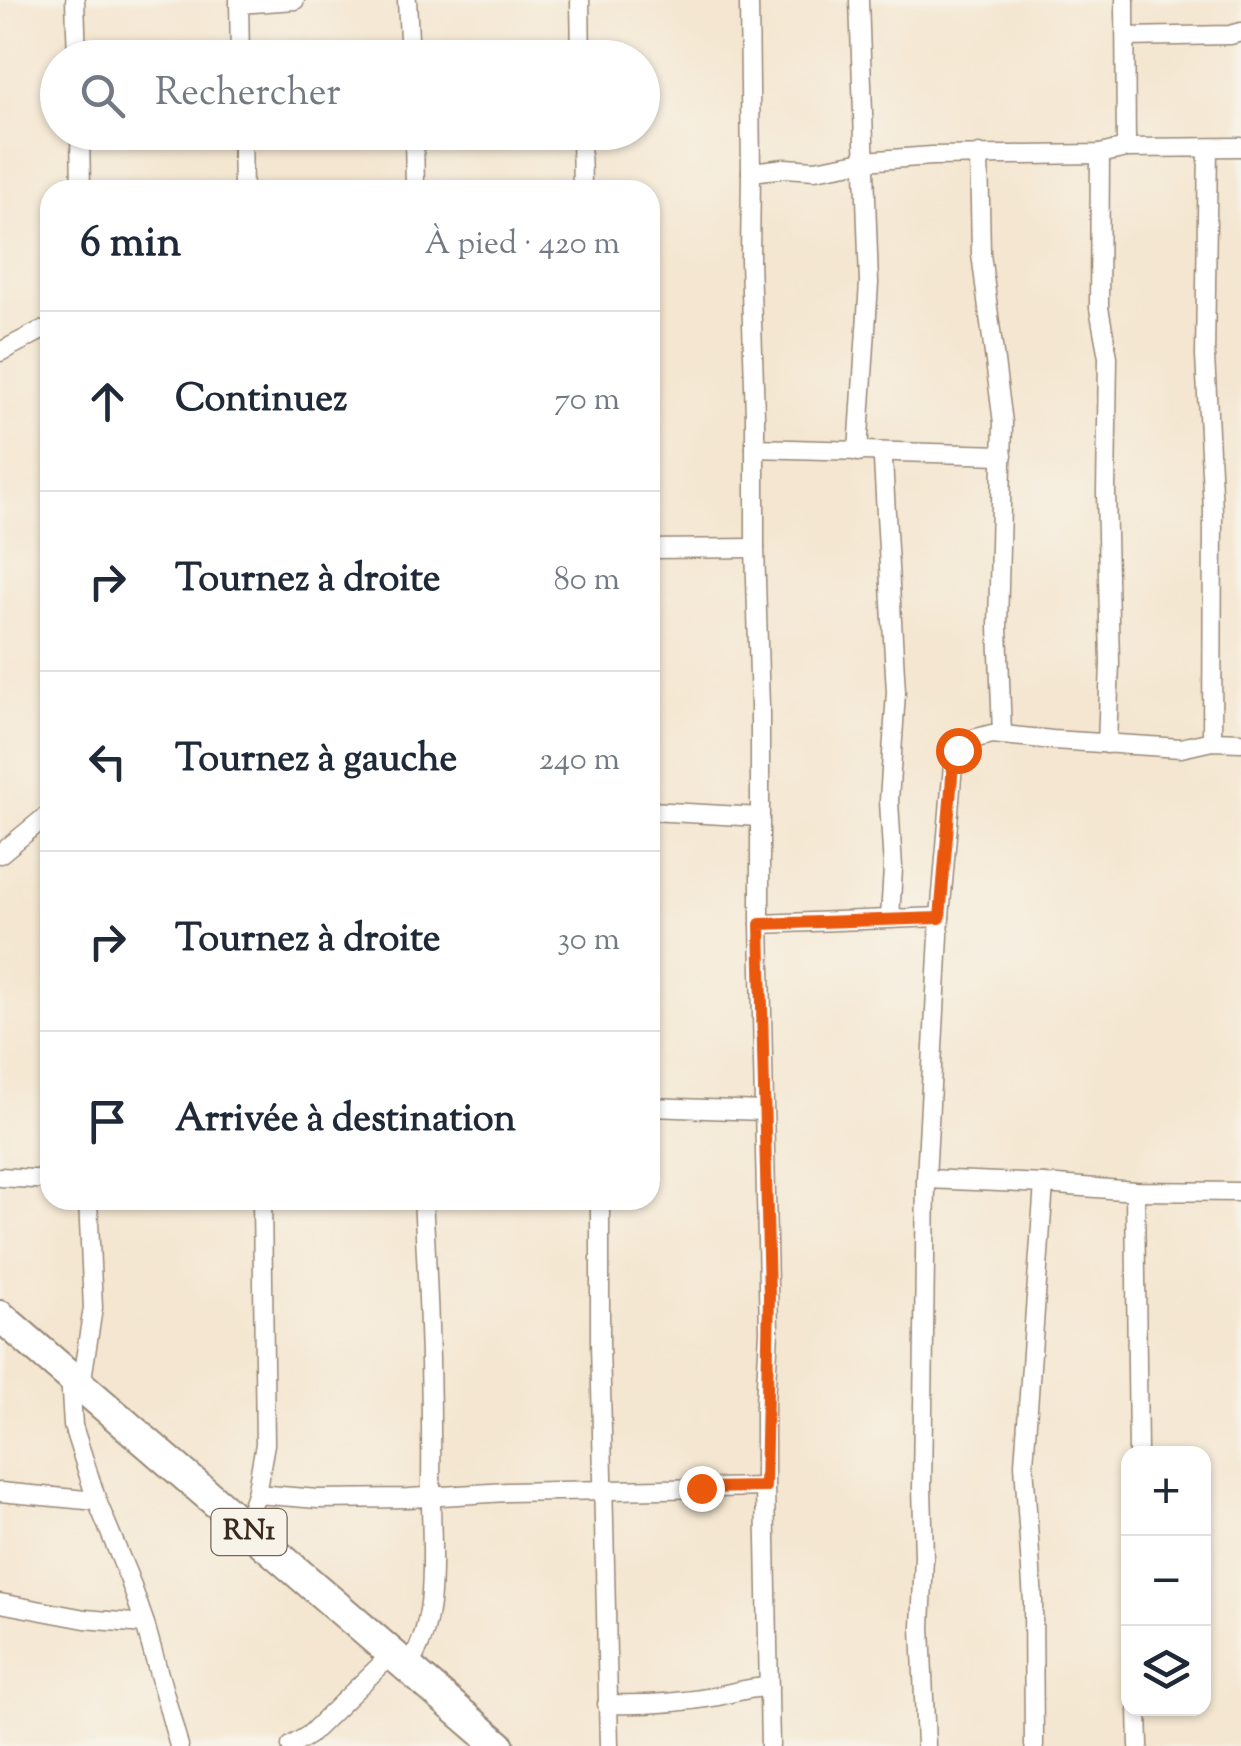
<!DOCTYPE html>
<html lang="fr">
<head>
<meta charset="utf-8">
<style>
  :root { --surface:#fff; --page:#f6f6f7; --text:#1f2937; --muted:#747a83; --line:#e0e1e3 }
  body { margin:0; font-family:"Sorts Mill Goudy",serif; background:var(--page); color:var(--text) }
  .controls { position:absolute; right:30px; bottom:30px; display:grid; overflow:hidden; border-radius:20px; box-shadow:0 2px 8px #0004 }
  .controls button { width:90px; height:90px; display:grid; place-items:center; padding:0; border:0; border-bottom:2px solid var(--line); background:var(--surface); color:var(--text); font:50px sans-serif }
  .stop { position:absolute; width:30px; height:30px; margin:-22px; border:8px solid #ea580c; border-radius:50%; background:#fff }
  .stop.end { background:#ea580c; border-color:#fff; box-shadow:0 2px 10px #0008 }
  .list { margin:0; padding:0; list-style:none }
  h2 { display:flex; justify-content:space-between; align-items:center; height:130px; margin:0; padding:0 40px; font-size:42px }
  h2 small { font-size:32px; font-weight:400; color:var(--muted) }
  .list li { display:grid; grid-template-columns:65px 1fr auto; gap:30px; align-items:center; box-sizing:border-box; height:180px; padding:0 40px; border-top:2px solid var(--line) }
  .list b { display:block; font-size:38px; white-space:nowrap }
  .list em { font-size:32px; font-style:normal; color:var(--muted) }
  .icon { flex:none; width:55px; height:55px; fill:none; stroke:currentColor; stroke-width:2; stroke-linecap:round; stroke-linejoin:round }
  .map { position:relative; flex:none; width:1241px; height:1746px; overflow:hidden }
  .search { position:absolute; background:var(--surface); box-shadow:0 2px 8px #0004; left:40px; top:40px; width:620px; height:110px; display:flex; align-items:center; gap:25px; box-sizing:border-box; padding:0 35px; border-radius:55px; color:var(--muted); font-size:38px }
  .panel { position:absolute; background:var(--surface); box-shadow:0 2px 8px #0004; left:40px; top:180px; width:620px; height:1030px; border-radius:30px }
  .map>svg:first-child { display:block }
</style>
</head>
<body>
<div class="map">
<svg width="1241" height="1746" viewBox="0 0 1241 1746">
  <rect width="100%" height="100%" fill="#f7f3e8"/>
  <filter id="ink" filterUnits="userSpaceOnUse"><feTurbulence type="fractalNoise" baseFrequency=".01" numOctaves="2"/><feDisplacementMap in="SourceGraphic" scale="20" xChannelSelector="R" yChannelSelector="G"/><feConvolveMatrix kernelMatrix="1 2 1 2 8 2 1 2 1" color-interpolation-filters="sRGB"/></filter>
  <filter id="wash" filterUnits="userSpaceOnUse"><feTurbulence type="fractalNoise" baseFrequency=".0048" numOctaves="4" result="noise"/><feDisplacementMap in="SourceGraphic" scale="40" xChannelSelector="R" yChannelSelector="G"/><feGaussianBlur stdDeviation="2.25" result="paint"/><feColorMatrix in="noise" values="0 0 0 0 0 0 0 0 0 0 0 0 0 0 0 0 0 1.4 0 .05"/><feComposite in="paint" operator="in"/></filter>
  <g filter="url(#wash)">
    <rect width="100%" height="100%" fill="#f4e6d0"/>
  </g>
  <g filter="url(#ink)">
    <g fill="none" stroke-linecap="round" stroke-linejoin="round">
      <defs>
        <g id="street">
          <polyline points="75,0 77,58"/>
          <polyline points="239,0 240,58"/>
          <polyline points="407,0 410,58"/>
          <polyline points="580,0 581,58"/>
          <polyline points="749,0 751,172 750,260 755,416 755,548 760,707 760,924 769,1331 765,1403 765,1487 770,1746"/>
          <polyline points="1125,0 1126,148"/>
          <polyline points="239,4 295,0"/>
          <polyline points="1126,37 1230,35 1241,32"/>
          <polyline points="80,132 81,190"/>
          <polyline points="242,132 243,190"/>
          <polyline points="414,132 415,190"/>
          <polyline points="581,132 582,190"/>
          <polyline points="1208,148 1205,356 1213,511 1212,741"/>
          <polyline points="979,154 981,254 1003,423 998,627 1002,734"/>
          <polyline points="1100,154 1099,308 1108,357 1106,492 1110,663 1107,744"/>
          <polyline points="751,172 785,168 815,170 864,161 932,156 1100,154 1126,148 1241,147"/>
          <polyline points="0,352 40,331 50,330"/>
          <polyline points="755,448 1003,455"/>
          <polyline points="858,452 869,283 859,0"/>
          <polyline points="881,453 883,460 896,692 889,801 893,868 890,918"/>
          <polyline points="650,549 755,548"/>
          <polyline points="650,811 760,817"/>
          <polyline points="0,854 50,813"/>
          <polyline points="760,924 940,917"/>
          <polyline points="650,1107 763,1111"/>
          <polyline points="0,1177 50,1180"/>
          <polyline points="926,1179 1044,1184 1135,1191 1241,1192"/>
          <polyline points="1135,1191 1138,1454"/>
          <polyline points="600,1200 600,1342 609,1746"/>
          <polyline points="70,1376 73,1426 97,1501 129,1578 145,1624 179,1746"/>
          <polyline points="81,1385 93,1308 88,1200"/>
          <polyline points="0,1492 97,1501"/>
          <polyline points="256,1494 318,1499 409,1498 507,1492 765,1487"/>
          <polyline points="244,1528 256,1494 265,1444 262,1200"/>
          <polyline points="0,1603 85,1619 145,1624"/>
          <path d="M407 1667C442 1622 430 1544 431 1489 432 1393 429 1297 423 1200"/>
          <path d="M607 1704C642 1705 679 1703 713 1697 732 1693 749 1687 769 1687"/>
          <polyline points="1138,1708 1139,1746"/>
          <polyline points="291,1746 309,1735 392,1654"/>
          <polyline points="926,1746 921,1627 924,1557 922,1488 926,1179 940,917 953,765 958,750 973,739 992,734 1053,740 1181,748 1212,741 1241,742"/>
          <polyline points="1034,1746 1033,1601 1024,1464 1044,1184"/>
        </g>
        <polyline id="highway" points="0,1316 499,1746"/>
      </defs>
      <use href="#street" stroke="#988877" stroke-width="21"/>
      <use href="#highway" stroke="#988877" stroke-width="34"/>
      <use href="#street" stroke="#fff" stroke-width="18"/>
      <use href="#highway" stroke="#fff" stroke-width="30"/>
    </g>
  </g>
  <g fill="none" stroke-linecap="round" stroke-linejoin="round" filter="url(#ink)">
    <polyline stroke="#ea580c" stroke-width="12" points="701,1488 765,1487 769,1296 760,924 940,918 953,765 958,750"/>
  </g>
  <g text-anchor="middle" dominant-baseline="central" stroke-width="10" stroke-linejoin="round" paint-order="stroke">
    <rect fill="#f7f3e8" stroke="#73665b" stroke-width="2.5" x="211.5" y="1509" width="75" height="46" rx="8"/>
    <g font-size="28" font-weight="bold" fill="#3b2a1e">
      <text x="249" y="1532">RN1</text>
    </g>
  </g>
</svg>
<div class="controls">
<button>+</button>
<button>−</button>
<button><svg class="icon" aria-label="layers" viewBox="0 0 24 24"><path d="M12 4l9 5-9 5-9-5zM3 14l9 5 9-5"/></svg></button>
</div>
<div class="stop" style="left:958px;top:750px"></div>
<div class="stop end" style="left:701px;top:1488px"></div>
<div class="search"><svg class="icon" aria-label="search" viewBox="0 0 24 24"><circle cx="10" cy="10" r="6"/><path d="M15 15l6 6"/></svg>Rechercher</div>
<section class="panel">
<h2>6 min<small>À pied · 420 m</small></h2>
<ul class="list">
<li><svg class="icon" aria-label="ahead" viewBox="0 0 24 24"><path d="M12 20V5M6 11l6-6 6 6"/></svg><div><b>Continuez</b></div><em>70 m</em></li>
<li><svg class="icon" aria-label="right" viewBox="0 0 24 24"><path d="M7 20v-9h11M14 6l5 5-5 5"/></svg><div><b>Tournez à droite</b></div><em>80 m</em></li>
<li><svg class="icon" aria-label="left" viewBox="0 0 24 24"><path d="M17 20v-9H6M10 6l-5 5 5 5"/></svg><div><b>Tournez à gauche</b></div><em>240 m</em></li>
<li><svg class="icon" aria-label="right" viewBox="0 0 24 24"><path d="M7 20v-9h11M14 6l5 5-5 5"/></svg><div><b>Tournez à droite</b></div><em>30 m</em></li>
<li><svg class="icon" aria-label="arrive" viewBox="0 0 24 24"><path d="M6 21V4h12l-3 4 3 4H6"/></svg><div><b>Arrivée à destination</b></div></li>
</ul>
</section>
</div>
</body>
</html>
